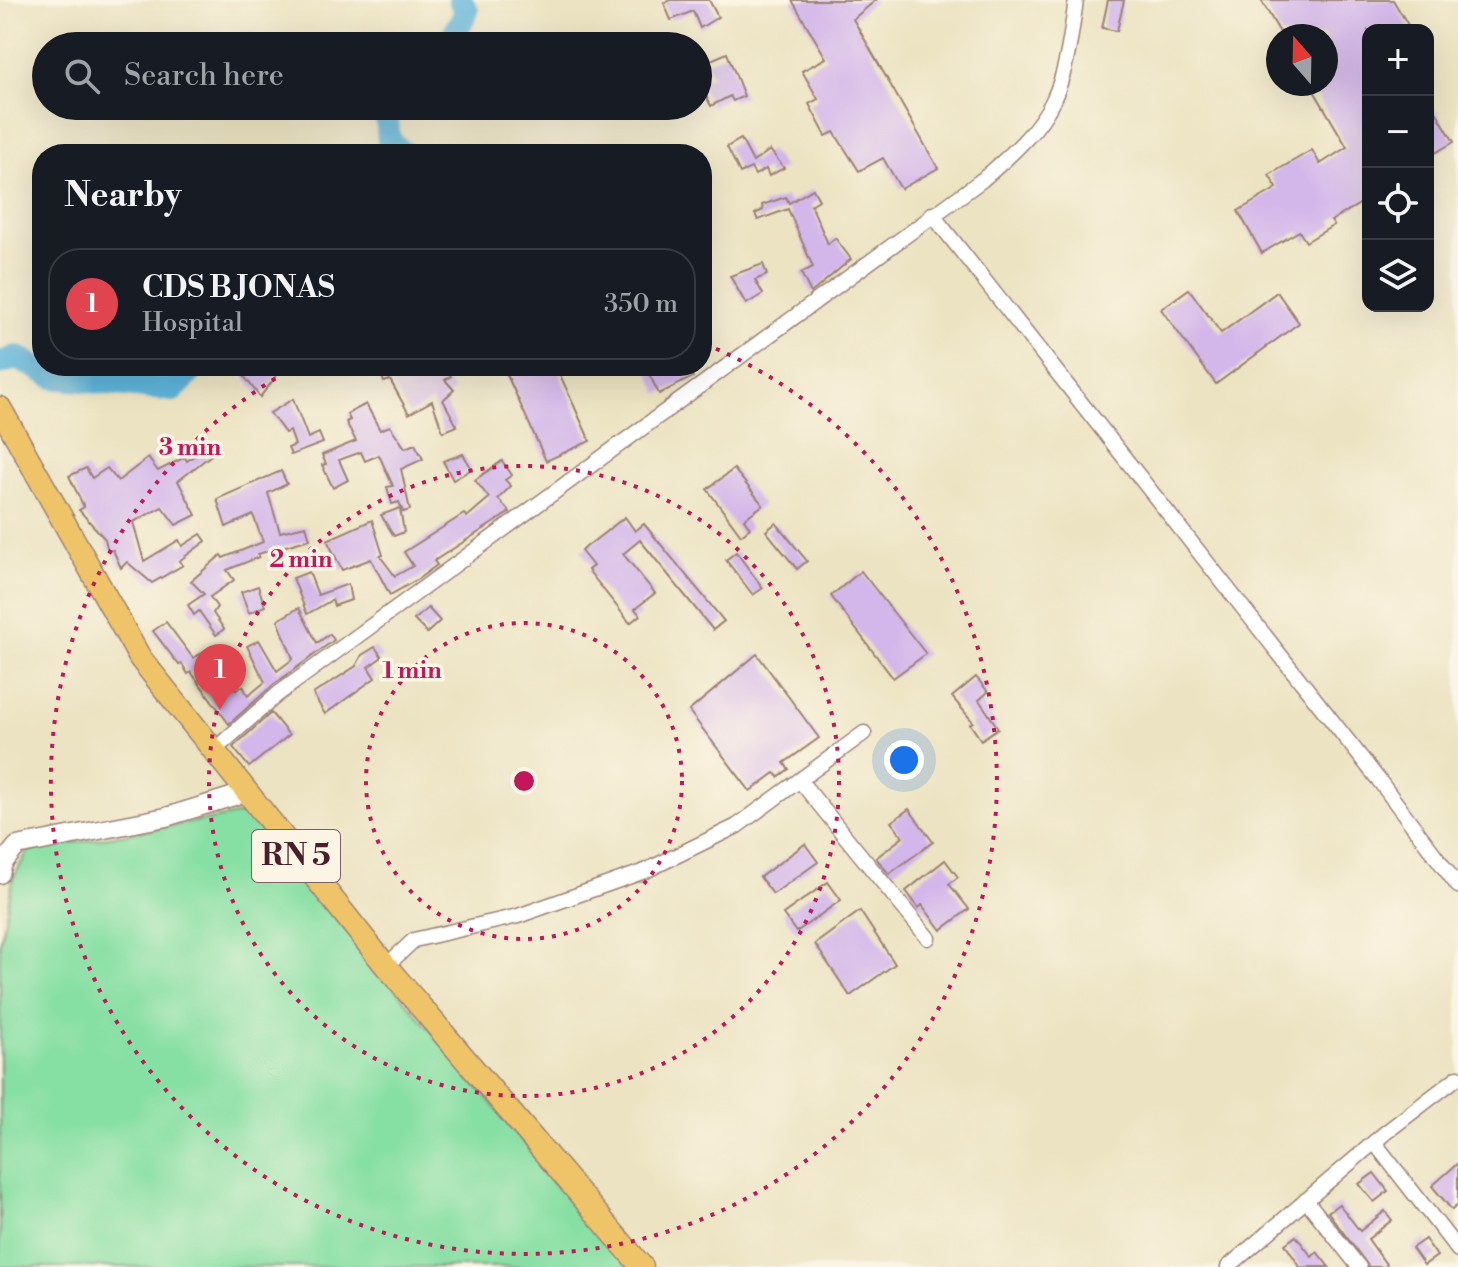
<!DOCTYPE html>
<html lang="en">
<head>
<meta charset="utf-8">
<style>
  :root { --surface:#171b24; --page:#20242c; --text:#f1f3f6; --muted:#9ea1a6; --line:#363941; --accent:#c8321e }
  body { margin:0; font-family:"Libre Bodoni",serif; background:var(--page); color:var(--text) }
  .controls { position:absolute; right:24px; top:24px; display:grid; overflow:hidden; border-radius:16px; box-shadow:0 8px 32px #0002 }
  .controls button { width:72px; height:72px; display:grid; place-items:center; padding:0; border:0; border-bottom:2px solid var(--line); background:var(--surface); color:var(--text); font:40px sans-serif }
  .compass { position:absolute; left:1266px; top:24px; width:72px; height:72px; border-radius:50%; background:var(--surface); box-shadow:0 8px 32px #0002; rotate:340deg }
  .you { position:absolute; left:904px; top:760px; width:28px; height:28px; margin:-20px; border:6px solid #fff; border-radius:50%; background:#1a73e8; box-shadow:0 0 0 12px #1a73e833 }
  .badge { display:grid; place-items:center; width:52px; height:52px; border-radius:50%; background:var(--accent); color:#fff; font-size:26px; font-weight:700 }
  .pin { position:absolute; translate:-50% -66px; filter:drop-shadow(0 2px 4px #0008) }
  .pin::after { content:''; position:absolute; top:42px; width:28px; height:24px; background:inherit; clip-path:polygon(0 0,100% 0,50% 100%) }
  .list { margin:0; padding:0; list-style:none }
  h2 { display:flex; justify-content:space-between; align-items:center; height:104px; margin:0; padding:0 32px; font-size:34px }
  h2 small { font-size:26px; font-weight:400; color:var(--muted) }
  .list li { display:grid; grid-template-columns:52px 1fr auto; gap:24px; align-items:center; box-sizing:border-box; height:112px; margin:0 16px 16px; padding:0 16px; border:2px solid var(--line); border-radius:32px }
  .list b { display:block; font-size:30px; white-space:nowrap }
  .list p { margin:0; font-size:26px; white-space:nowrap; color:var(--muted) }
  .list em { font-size:26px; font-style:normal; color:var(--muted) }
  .icon { flex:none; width:44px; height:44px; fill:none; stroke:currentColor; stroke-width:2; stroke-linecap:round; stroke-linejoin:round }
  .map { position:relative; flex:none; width:1458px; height:1267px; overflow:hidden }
  .search { position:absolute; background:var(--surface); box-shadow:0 8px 32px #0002; left:32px; top:32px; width:680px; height:88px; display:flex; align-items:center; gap:20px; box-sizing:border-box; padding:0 28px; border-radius:44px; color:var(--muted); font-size:30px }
  .panel { position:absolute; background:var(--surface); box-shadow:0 8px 32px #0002; left:32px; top:144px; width:680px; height:232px; border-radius:32px }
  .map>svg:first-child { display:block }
</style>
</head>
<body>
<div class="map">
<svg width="1458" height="1267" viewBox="0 0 1458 1267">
  <rect width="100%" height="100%" fill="#fcf5e5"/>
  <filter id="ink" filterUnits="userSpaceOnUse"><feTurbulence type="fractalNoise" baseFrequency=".0125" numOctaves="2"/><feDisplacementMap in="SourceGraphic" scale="16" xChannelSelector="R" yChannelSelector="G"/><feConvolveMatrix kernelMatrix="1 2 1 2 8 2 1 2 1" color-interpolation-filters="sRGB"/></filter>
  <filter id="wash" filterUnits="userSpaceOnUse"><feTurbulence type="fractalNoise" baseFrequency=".006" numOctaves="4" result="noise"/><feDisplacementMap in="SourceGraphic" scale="32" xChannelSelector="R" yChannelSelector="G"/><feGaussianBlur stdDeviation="1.8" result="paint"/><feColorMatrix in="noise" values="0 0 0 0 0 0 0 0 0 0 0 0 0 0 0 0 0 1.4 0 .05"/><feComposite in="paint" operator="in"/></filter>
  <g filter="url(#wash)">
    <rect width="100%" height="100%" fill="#ece3c2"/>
    <polygon fill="#86dfa3" stroke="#687f67" stroke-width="2" points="248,813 629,1267 0,1267 0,943 13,879 28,851"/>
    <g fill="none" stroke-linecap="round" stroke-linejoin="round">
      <g stroke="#5db3d9" stroke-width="24">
        <polyline points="447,46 467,11 460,0"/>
        <polyline points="386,106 389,141 405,154"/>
        <polyline points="0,363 17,357 54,377 173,390 197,366"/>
      </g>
    </g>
    <g id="blocks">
      <g fill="#d3b6ea">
        <polygon points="671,0 709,0 718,17 700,28 693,11 671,20 664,3"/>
        <polygon points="792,0 876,0 853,19 938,168 901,189 883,158 859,171 834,132 826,136 809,104 818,99 802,71 826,58"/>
        <polygon points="1108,0 1124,0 1117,31 1102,28"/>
        <polygon points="1261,0 1393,0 1411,30 1368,30 1368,199 1331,221 1334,225 1306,242 1299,231 1262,253 1238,211 1277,188 1269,175 1312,150 1320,164 1347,147 1310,84 1326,84 1326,36 1282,36"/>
        <polygon points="727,53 744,96 733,101 730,96 711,106 699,82 712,76 706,62"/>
        <polygon points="1428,98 1454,142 1428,157"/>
        <polygon points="741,139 753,162 770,150 784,168 769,176 766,169 755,175 751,168 740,173 727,147"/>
        <polygon points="813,189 819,200 811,205 828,244 835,238 851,259 811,293 801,273 813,267 788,209 758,220 755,214 763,210 762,205 786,197 789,203"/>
        <polygon points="763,264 767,275 755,280 763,294 746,304 730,276"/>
        <polygon points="1189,289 1221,333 1277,292 1299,323 1216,384 1161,309"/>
        <polygon points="251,366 284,366 260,397 244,376"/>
        <polygon points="387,366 445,366 451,376 445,380 454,390 443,400 457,426 443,432 432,401 409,414 390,380 384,382 380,372 388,369"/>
        <polygon points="503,366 556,366 590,441 546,461"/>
        <polygon points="645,366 688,366 693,377 659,394"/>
        <polygon points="293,399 308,438 319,433 323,443 291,455 288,448 295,445 290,431 285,433 270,413"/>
        <polygon points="366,404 380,430 390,426 405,448 415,444 423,459 401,469 410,510 403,512 399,502 392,504 387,487 393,486 379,455 365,461 361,452 339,460 348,480 333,488 322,465 326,464 322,455 356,441 346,422 350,420 347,414"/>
        <polygon points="209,444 215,452 178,481 196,515 176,525 162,507 133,522 144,561 179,540 182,546 201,534 206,541 179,561 183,565 152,583 127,562 121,568 113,550 108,551 105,539 79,510 84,507 69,476 86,468 92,478 107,468 118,481 148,458 158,471 185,457 187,461"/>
        <polygon points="463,454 472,469 453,480 443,461"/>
        <polygon points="502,461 512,475 505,480 511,486 498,499 510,512 434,561 437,565 418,579 390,595 371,559 342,570 327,540 372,520 383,555 380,556 395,576 413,566 404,552 464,514 467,517 489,498 475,480"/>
        <polygon points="734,469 763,505 744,519 750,528 741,535 707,489"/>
        <polygon points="281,471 287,484 268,493 280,532 306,526 310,539 258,554 259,557 227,570 234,580 210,597 217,607 213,613 224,629 216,635 199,611 194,615 188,605 204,594 191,581 221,555 223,558 263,542 253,515 226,527 217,499"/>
        <polygon points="400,508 404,532 394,536 381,515"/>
        <polygon points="625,517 635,531 644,524 724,621 713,630 640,540 623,554 655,593 635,609 640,615 630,623 588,570 593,566 581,551"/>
        <polygon points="776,523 807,561 797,569 766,531"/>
        <polygon points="736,552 763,588 753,595 726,560"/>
        <polygon points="861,571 926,654 893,678 831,596"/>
        <polygon points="309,572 318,595 348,584 351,600 334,606 332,600 307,614 293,578"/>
        <polygon points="258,586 265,606 249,613 241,592"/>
        <polygon points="299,608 317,643 330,634 334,640 272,686 229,724 191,672 188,674 182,664 179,665 153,631 166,622 193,658 216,646 236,690 243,686 248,696 265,682 247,646 259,640 277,671 293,659 278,620"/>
        <polygon points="428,608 440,621 427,633 414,620"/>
        <polygon points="375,647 382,657 368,667 375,678 325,714 313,694 356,666 362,655"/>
        <polygon points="757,654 819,738 784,763 789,769 778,777 775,773 750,791 689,711"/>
        <polygon points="976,677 988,692 979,700 998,728 981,740 970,724 973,722 952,697"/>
        <polygon points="271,713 289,735 249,767 233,747"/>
        <polygon points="909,809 933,842 889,874 876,858 903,837 891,822"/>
        <polygon points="805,844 818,862 773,894 760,877"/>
        <polygon points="945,860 958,877 949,884 969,909 941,930 922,905 919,908 906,891"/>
        <polygon points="828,882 841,900 796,932 783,914"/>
        <polygon points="860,911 895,964 850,996 815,944"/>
        <polygon points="1458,1163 1458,1204 1452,1210 1432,1186"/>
        <polygon points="1374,1173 1388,1191 1374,1202 1359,1184"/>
        <polygon points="1339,1204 1360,1231 1385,1211 1392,1220 1368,1239 1388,1267 1369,1267 1328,1212"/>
        <polygon points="1296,1236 1312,1257 1317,1252 1329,1267 1300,1267 1285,1244"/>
        <polygon points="1425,1239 1437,1256 1424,1265 1412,1248"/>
      </g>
    </g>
  </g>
  <g filter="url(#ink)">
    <use href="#blocks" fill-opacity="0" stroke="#9b8176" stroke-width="2"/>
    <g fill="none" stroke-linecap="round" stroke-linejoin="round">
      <defs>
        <g id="minor">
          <polyline points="932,214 1378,779 1458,886"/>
          <path d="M212 752 278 694 982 180C1057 116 1063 96 1076 0"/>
          <polyline points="801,782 928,938"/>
          <polyline points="386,966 414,940 518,916 645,871 737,826 864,733"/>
          <polyline points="1374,1142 1458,1250"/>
          <polyline points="1306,1200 1359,1267"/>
          <polyline points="1228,1267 1385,1133 1458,1077"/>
        </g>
        <polyline id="tertiary" points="0,874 3,863 17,846 166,817 244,793"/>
        <polyline id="primary" points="0,408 140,658 386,966 642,1267"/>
      </defs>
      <use href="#minor" stroke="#9b8176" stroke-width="17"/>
      <use href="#tertiary" stroke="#9b8176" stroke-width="21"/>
      <use href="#primary" stroke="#9b8176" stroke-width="25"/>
      <use href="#minor" stroke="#fff" stroke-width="14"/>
      <use href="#tertiary" stroke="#fff" stroke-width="18"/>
      <use href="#primary" stroke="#efc469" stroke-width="22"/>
    </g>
  </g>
  <g fill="none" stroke="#c2185b" stroke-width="4" stroke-dasharray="4 8">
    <circle cx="524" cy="781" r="158"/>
    <circle cx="524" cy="781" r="315"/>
    <path d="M705 344A473 473 0 1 1 295 367"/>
  </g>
  <g text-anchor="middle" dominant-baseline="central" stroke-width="7" stroke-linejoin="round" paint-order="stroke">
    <rect fill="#fcf5e5" stroke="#7f5f63" stroke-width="2" x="252" y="830" width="88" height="52" rx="6"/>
    <g font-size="30" font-weight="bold" fill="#4a1f2b">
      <text x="296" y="856">RN 5</text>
    </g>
  </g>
  <circle cx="524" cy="781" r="12" fill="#c2185b" stroke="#fcf5e5" stroke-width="4"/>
  <g font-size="24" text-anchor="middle" font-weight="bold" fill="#c2185b" stroke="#fcf5e5" stroke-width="7" stroke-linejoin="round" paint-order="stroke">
    <text x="190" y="455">3 min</text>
    <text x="301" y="567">2 min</text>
    <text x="412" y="678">1 min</text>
  </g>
</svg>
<div class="controls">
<button>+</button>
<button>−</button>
<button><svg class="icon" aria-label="locate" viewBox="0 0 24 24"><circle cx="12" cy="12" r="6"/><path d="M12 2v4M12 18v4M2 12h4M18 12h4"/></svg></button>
<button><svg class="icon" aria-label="layers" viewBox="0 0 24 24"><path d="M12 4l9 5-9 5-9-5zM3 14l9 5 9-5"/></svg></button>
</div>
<svg class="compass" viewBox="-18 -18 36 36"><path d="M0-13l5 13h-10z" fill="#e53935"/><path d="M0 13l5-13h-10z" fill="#9ea1a6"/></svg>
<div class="you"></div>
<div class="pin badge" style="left:220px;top:710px;background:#e0444e">1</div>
<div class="search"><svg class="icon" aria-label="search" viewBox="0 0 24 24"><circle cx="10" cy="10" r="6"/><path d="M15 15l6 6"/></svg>Search here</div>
<section class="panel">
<h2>Nearby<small></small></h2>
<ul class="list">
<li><span class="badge" style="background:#e0444e">1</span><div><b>CDS B JONAS</b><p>Hospital</p></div><em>350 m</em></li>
</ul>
</section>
</div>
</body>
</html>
